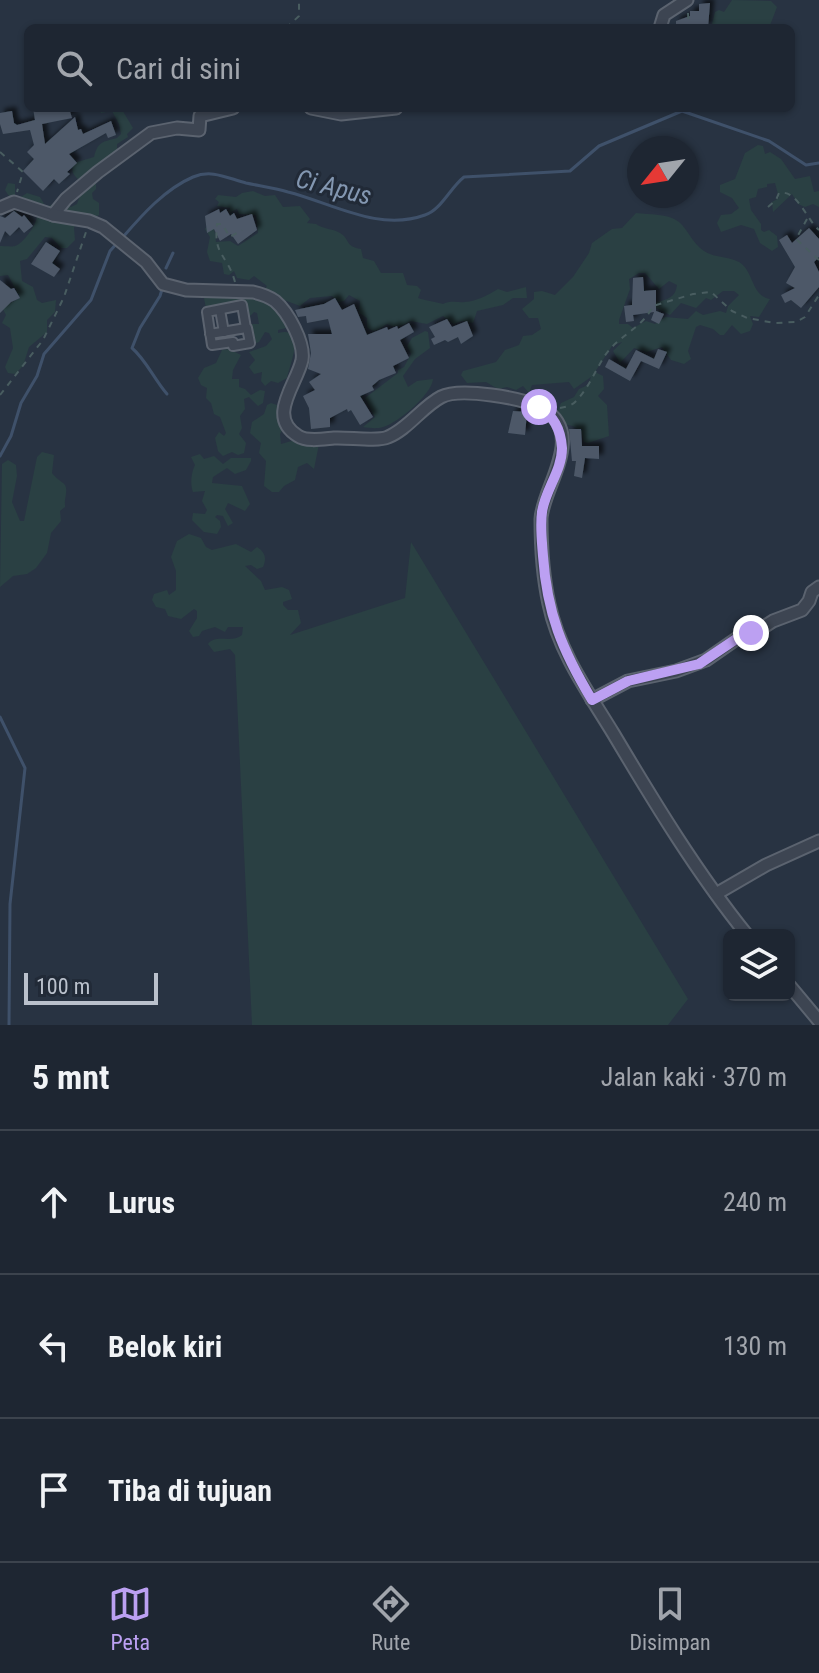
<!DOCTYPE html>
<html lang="id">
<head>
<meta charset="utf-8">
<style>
  :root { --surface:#1e2632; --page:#2b323e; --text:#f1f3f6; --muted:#a1a5ac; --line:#3c434d; --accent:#bca0f2 }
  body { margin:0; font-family:"Roboto Condensed",sans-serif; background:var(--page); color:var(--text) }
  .controls { position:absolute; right:24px; bottom:24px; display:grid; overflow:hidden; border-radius:12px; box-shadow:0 2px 6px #0004 }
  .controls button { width:72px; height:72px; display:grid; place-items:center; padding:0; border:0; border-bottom:2px solid var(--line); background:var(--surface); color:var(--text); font:40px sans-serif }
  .compass { position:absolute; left:627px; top:136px; width:72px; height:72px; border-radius:50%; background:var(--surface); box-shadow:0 2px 6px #0004; rotate:240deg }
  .scale { position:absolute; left:24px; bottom:20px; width:134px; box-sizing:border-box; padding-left:8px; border:4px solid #bac1cc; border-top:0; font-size:22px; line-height:28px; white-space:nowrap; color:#bac1cc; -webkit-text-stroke:6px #212a37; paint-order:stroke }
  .stop { position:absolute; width:24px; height:24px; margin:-18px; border:6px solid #bca0f2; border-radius:50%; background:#fff }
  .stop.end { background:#bca0f2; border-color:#fff; box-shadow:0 2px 8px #0008 }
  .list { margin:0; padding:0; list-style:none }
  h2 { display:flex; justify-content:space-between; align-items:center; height:104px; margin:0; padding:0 32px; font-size:34px }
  h2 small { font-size:26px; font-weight:400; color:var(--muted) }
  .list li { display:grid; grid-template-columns:52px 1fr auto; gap:24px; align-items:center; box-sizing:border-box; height:144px; padding:0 32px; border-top:2px solid var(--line) }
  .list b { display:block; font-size:30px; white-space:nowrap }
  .list em { font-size:26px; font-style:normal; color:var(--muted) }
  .icon { flex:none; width:44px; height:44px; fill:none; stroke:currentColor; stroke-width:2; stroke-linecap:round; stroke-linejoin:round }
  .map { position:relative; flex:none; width:819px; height:1025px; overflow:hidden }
  .search { position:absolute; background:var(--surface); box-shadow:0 2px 6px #0004; left:24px; right:24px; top:24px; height:88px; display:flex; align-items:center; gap:20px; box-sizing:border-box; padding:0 28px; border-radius:12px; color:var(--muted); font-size:30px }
  .sheet { height:536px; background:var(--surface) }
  nav { display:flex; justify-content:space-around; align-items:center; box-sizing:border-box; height:112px; border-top:2px solid var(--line); background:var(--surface); font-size:22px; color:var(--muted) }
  nav a { display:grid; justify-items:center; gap:4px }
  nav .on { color:var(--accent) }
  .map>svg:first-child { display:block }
</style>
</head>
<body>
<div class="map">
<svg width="819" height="1025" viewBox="0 0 819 1025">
  <defs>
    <filter id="shadow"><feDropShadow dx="4.5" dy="-4.5" stdDeviation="2" flood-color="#0009"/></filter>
  </defs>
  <rect width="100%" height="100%" fill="#283342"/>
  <g fill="#2a4043" fill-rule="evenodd">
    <polygon points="732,0 771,1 777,7 769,28 711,28 715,12 719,10 724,12"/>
    <path d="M99 108H121L133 128 127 134 128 137 117 144V156L96 176V189L92 193 93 199 99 203V215L88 220H76L74 228 75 240 67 248H61L52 238 45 237 27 259 20 261 22 281 33 287 37 300 42 303 56 300 55 312 47 320V332L29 347 23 366 15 374 8 373 5 367 13 348 10 328 2 323 6 315 2 307 20 298 8 275 0 276V246C3 246 13 247 15 246 23 244 36 225 37 217 27 202 17 211 5 190L8 183 15 184V201L27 193 40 197 46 207 60 201 71 207 77 204 84 184C76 177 69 174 74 163L94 157C98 141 103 142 117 138L121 134 119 124 112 111 101 113Z"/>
    <polygon points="758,145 763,146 765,154 770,152 781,159 795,179 810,176 814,192 819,191 819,207 813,204 805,207 798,204 792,194 773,212 772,202 779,198 775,183 767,184 767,187 758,189 756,197 749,199 751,210 761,224 761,230 764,232 769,230 777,236 778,247 772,251 760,243 754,229 741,225 721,232 717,223 721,215 731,214 739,208 732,198 720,192 720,185 735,179 745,153"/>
    <path d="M253 191 265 196 275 195 283 207 300 206 310 219 307 223 316 224C323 229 334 229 340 233 351 240 344 246 361 249L363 258 374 261 381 273H403L407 285 417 286 421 290 418 298C423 300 436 302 443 304 452 300 456 303 465 302 477 301 488 295 498 289L507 292 526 287 527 298H513L503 305 477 311 473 323 462 321 454 324 443 316 427 324 410 321C404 325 396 329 387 324 380 328 375 335 367 327V318L359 313 360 301 349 295 344 301 339 302 332 296 310 298 300 306 279 298 290 327 278 330V333C308 325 289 366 287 378L278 383 271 381 265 386 261 381 262 372 254 374 249 367 255 360 249 352 266 346 272 339 269 333 265 332 259 342 253 344 248 328 251 324H259L257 313 254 312 248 318 244 306 206 309 204 298 208 295 262 293 267 286 254 276 249 280 237 278 234 271 229 275 224 274 222 263 210 261 207 252 210 237 205 229 208 225 214 227 216 242 230 241 238 246 258 233 256 215 239 214 237 209 229 213 230 208 217 206 219 202 215 199 218 195 236 197 242 193Z"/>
    <path d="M636 213C650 215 667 213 679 222 687 228 692 243 704 251 714 258 728 256 739 262 754 271 751 296 770 299L759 317 750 316 753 324 750 331 741 334 732 325 724 335H720L713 329 700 325 696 327 688 351 691 359 684 364 671 360 662 347 647 352 634 348 620 363 613 351 622 342 612 346 595 372 603 376 604 389 598 396 607 405 609 436 588 443 584 442 581 431 573 426 563 424 558 410 561 403 574 397 579 389 588 385 591 377 574 389 569 382 532 385 529 393 523 386 516 390 507 387 498 389 486 382 467 383 461 375 463 371 496 362 505 350 519 345 523 336 532 335 541 329 538 318H529L522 309 534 299V292L542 291 555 295 573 277 589 253 592 243 612 229 622 228ZM639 273H645L659 289 669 281 677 285C676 297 667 300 656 302L653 306 670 315 681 303 696 308 706 298 711 300 723 291H734L739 295 728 306 726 313 720 311 703 315 696 311 688 319 665 317 655 324 646 321 633 328 628 324H619V320L630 289 629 279Z"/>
    <path d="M425 331 428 332 430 348 415 359 403 376 408 387 417 381 433 379C432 394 398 423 383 427 377 429 370 428 363 427L375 417 365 398 398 373V370L404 367 411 354 407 346 412 338Z"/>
    <polygon points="229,349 241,355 233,370 232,379 239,379 239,387 245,389 251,395 260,390 265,391 263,403 258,406 249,397 244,399 245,409 240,416 242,428 239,434 246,443 244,453 238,455 232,452 223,456 218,451 215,438 219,432 224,436 226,433 220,417 214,414 211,403 206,398 207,388 201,385 198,378 204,368 216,363 222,350"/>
    <polygon points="271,403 280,406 283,429 280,434 281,444 295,440 319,444 314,469 307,463 298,467 295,480 284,486 279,492 272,492 264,486 266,461 259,453 261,443 250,433 252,422 264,414 267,405"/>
    <path d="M42 452 54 455 52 473C63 487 69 479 65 500 64 510 68 504 60 511L61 521 51 533 47 553 36 568 27 574 13 576 0 587 2 464 8 460 16 465 17 476 12 502 20 521H24L37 457Z"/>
    <path d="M200 454 204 459 214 456 223 464 231 458H251V461L246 470 235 474 227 468 213 477 212 483 242 486 250 504 245 511 228 503 225 509 233 523 228 526 223 516 217 515 215 517 220 521 221 527 217 534 204 532 192 520 193 513 205 514 207 510 202 501 205 491 193 492C190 484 191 473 195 465L191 457Z"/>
    <path d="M189 534 201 538 206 547 212 550 236 544 251 552 257 547C265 552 267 558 263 567L257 569 251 565 245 566 261 581 265 590 282 587 289 590 292 599 283 602V605L288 610H298L301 623 290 635 405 598 411 542 688 999 668 1025H252L235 655 230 649 214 652 208 644C216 633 231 644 242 635L243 627H228L225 632 215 627 202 631 199 636 193 637 189 631 197 618V611L194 609 181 619 168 616 165 609 156 607 152 600 154 594 167 590 169 595 176 590V571L171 557 177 541Z"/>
  </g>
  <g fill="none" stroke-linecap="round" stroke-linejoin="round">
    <g stroke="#3f516a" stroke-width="3">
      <path d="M123 237C142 215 165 189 193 177 212 169 227 178 246 183 260 186 274 188 288 192 332 203 378 232 425 215 441 210 450 188 464 177L570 171 599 146 682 111 769 141 806 165 819 163"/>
      <polyline points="166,268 173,253"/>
      <path d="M163 286 160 296 140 328 132 348C146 360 154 379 167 394"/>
      <polyline points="0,456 11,436 21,403 37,376 44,354 91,300 110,251 118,242"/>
      <polyline points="0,717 25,768 10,904 9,1025"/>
    </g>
  </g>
  <g fill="#4d5968" filter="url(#shadow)">
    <polygon points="710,3 708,28 676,28 676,21 690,16 690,11 699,11 699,4"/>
    <polygon points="33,108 69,108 72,118 42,124 45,144 75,117 78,130 81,129 83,134 111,121 116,135 108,138 106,133 69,154 77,163 67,172 70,174 59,184 54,179 43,191 23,171 34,159 27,152 34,145 30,130 3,134 0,124 0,113 12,111 14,123 17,125 35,120"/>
    <polygon points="219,209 220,213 226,209 230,216 234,213 237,219 252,214 257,230 238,244 231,234 220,241 214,229 207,233 205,216"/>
    <polygon points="14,211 22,217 24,215 33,226 24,233 19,227 10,236 5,231 0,243 0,216 5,218"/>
    <polygon points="809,228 819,239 819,257 814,262 819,272 819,287 801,308 791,300 785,303 781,295 795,288 786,283 795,267 779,240 787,235 792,243"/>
    <polygon points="46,242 60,251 52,263 60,269 54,277 31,264"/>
    <polygon points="643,277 644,291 656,290 656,311 664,314 659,324 651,320 654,312 633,315 634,321 626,322 624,306 632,305 633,278"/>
    <polygon points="0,280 11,289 14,288 20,298 11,302 0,313"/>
    <polygon points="335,298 342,310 354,304 367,335 387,327 388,330 397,326 398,329 409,323 414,332 400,340 409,358 393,366 396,373 379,380 372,386 374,390 360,396 373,417 360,425 351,410 348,412 347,409 330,418 330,427 311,429 309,408 303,396 315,390 309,382 321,374 308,369 311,353 308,334 332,334 328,319 307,323 306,316 298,317 295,310 324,304"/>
    <polygon points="447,319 452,327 467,321 473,336 461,344 458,337 448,342 445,340 434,345 431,339 435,337 429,327"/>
    <polygon points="658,349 667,352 659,369 641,361 630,381 605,367 609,359 626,369 636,350 654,359"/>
    <polygon points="513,411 527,412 525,435 508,433"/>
    <polygon points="569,429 581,429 582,446 599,446 599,459 585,458 582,478 574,476 576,461 572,461"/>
  </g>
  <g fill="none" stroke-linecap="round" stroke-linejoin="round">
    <defs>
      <g id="pedestrian">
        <polyline points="220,310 224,332"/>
        <polyline points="210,334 246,328 247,328 250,343 233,346 233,342 212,345 207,312 242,305 246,328"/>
      </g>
      <g id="minor">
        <polyline points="660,28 664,15 687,0"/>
        <polyline points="311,108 341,114 396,108"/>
        <polyline points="0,208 14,202 53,215 66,199 98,172 151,133 177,128 199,130 200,116 233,108"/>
        <path d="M53 215 89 221 103 227 146 262 163 284 186 290 253 292C262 294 268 296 275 301 288 312 305 343 302 360 297 384 266 417 298 436 307 442 323 439 334 438 348 437 377 442 388 437 408 429 422 407 441 397 460 387 523 398 542 408 588 434 542 488 541 519 541 547 543 577 549 604 559 652 588 692 613 733 654 802 697 873 747 935"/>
        <polyline points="592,700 628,681 676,671 706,660 742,635 756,632 773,621 802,610 809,601 812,592 819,587"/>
        <polyline points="716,894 766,865 819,841"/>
        <polyline points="789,985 819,1021"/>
      </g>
    </defs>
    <use href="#pedestrian" stroke="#5b636f" stroke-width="12"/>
    <use href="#minor" stroke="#5b636f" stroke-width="15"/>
    <g stroke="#495d60" stroke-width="2" stroke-dasharray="6 6" stroke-linecap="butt">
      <polyline points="688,13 689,28"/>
      <polyline points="286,28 299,16 299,0"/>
      <polyline points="0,152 23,172 17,192"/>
      <path d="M768 207 776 200 779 193C797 189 806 219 819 230"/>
      <polyline points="807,219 796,239 819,260"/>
      <path d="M235 282C228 255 213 256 217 224H222L230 237 242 230"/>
      <polyline points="0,395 43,340 64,297 86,232"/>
      <path d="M560 408C566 407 572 406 577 400 589 387 595 371 604 357 617 336 642 329 653 306L693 294 711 292 732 311 747 318 775 323 796 322 805 317 819 295"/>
    </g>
    <use href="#pedestrian" stroke="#3d4552" stroke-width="8"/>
    <use href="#minor" stroke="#3d4552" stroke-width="11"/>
  </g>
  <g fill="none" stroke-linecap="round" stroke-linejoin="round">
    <path stroke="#bca0f2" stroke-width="10" d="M539 407C554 416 561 431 562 448 562 471 545 490 542 512 540 526 542 542 543 556 547 613 562 650 592 700L628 681 699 664 742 635 751 633"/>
  </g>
  <g text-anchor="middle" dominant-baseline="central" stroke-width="6" stroke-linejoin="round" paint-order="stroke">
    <g font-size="26" font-style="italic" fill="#8397b1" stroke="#212a37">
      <text transform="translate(334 187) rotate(14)">Ci Apus</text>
    </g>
  </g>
</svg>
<div class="controls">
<button><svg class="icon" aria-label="layers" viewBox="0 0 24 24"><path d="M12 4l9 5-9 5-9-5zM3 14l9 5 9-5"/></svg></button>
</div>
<svg class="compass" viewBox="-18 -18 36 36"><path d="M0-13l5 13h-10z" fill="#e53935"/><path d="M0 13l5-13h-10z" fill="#a1a5ac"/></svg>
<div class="scale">100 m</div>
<div class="stop" style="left:539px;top:407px"></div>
<div class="stop end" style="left:751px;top:633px"></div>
<div class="search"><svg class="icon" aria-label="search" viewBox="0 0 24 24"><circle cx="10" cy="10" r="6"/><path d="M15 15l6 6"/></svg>Cari di sini</div>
</div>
<section class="sheet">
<h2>5 mnt<small>Jalan kaki · 370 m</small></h2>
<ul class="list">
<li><svg class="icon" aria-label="ahead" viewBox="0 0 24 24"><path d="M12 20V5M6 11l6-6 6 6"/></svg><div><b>Lurus</b></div><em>240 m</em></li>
<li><svg class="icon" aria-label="left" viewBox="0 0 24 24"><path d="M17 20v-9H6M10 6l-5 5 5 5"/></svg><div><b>Belok kiri</b></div><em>130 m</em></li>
<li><svg class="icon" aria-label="arrive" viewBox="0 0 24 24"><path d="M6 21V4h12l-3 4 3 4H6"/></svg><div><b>Tiba di tujuan</b></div></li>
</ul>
</section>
<nav>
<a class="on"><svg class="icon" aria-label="map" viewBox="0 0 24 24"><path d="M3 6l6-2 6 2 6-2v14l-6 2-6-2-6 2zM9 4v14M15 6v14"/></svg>Peta</a>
<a><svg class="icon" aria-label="directions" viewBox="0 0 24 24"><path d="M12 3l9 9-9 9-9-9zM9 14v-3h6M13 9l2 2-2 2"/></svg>Rute</a>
<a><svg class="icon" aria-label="saved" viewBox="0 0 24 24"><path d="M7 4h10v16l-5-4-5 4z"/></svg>Disimpan</a>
</nav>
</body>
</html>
